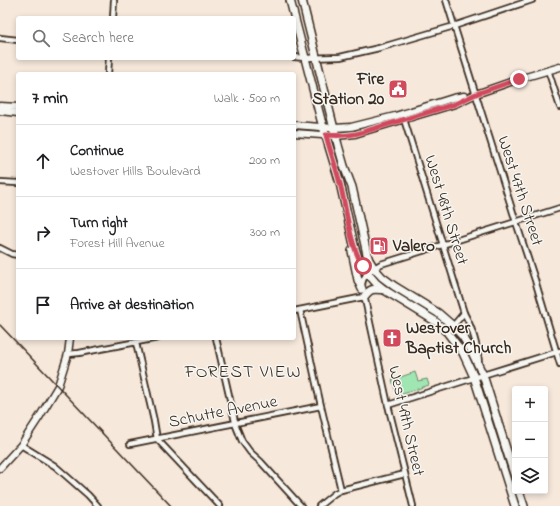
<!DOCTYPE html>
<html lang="en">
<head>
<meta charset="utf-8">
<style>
  :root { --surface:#fff; --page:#f2f2f2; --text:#202124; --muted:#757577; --line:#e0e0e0 }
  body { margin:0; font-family:"Indie Flower",sans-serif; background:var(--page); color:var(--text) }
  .controls { position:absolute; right:12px; bottom:12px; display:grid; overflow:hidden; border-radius:4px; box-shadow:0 2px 6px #0003 }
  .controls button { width:36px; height:36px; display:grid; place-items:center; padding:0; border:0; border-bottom:1px solid var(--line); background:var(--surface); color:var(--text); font:20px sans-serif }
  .stop { position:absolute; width:12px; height:12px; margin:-9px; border:3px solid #d1495b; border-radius:50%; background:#fff }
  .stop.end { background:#d1495b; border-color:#fff; box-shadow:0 1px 4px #0008 }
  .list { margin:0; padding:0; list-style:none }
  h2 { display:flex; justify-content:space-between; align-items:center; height:52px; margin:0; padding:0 16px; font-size:17px }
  h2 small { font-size:13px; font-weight:400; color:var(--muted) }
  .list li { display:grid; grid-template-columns:26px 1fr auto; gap:12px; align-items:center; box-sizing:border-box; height:72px; padding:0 16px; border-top:1px solid var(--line) }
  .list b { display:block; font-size:15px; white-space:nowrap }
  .list p { margin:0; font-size:13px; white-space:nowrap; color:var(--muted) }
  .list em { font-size:13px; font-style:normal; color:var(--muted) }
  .icon { flex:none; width:22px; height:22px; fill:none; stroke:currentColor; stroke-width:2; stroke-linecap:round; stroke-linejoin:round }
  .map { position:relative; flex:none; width:560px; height:506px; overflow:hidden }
  .search { position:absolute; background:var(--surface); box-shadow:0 2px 6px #0003; left:16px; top:16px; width:280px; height:44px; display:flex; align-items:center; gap:10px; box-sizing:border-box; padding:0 14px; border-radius:4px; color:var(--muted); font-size:15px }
  .panel { position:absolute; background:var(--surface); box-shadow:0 2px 6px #0003; left:16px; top:72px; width:280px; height:268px; border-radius:4px }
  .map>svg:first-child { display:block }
</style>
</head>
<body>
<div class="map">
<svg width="560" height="506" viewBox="0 0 560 506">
  <rect width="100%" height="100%" fill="#f6e8db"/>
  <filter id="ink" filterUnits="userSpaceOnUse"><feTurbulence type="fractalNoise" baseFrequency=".025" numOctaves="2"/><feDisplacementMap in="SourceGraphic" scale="8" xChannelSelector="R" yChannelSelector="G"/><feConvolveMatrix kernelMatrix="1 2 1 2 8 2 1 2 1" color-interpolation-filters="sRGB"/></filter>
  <g filter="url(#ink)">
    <polygon fill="#9fe6b3" stroke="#6d8868" points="415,372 418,381 427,379 429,385 397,396 392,380"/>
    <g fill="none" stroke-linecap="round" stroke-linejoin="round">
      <defs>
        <g id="minor">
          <polyline points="446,0 516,222 535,280 560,364"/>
          <polyline points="113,18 114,0"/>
          <polyline points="0,38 18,40"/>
          <polyline points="294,57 305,58 340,57 379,48 454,26 532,0"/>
          <polyline points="548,70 560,107"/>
          <polyline points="108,74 109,58"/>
          <path d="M403 116 464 313C472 327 478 347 479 363"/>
          <polyline points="0,182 18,183"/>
          <polyline points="0,248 12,254 18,255"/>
          <path d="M362 286C362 275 372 269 381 264L560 208"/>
          <polyline points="364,295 388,405 413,506"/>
          <polyline points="300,310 321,406 341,490"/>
          <polyline points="294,311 364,297"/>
          <polyline points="447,332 453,326 464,313"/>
          <polyline points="216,338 236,426 242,441 250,452 261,462 301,506"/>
          <polyline points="136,343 154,421 157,439 220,506"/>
          <polyline points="68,354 79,353 158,338"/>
          <polyline points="388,405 483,375 560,351"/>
          <polyline points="130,444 321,406"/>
          <polyline points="21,445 55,466 88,495 98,506"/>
          <polyline points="319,506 335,493 341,490 405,474"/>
        </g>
        <g id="secondary">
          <polyline points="0,106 18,107"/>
          <polyline points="0,111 18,113"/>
          <polyline points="294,125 334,128 351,127 395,116 453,98 464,96"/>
          <polyline points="294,133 336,136 355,134 455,104 476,94 519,79 560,67"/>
          <polyline points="0,468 21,445 40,416 58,386 68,354 70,338"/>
        </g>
        <g id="primary">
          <polyline points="290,0 321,120 340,183 354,245 358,258 364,269 376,283 386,291 435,321 447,332 463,353 474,377 515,506"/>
          <polyline points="302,0 338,145 344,166 352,187 367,254 369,260 374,268 382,277 394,286 438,313 453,326 463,337 470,348 483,375 515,477"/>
          <polyline points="352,251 358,280 362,289"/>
          <path d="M364 297C371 287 374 289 385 290"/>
          <polyline points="519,491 524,506"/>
        </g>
      </defs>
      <use href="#minor" stroke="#3b2a1e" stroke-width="8"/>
      <use href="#secondary" stroke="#3b2a1e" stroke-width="9"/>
      <use href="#primary" stroke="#3b2a1e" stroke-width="10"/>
      <use href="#minor" stroke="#f6f6f2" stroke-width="4.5"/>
      <use href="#secondary" stroke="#f6f6f2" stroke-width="6"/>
      <use href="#primary" stroke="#f6f6f2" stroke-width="7"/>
      <polyline stroke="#3b2a1e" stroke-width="1.5" points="0,325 171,506"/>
    </g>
  </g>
  <g fill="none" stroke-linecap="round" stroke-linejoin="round" filter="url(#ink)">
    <path stroke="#d1495b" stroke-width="5" d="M363 266C351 247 347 215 342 192 338 173 331 154 326 135 339 136 351 136 363 132L455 104 476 94 519 79"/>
  </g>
  <defs>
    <symbol id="civic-square" viewBox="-11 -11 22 22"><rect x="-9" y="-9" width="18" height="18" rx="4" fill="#d1495b" stroke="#f6f6f2"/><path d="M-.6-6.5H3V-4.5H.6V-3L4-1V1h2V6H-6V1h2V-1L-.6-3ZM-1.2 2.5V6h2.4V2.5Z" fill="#fff"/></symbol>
    <symbol id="fuel-square" viewBox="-11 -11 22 22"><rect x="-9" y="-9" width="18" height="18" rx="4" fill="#d1495b" stroke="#f6f6f2"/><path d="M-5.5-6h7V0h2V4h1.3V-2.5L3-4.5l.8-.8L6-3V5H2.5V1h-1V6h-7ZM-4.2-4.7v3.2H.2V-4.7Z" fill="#fff"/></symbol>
    <symbol id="church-square" viewBox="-11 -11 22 22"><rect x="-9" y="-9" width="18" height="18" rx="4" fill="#d1495b" stroke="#f6f6f2"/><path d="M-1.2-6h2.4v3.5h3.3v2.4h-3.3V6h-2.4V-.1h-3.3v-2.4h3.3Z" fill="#fff"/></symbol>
  </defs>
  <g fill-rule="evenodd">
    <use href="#civic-square" x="387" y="78" width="22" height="22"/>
    <use href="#fuel-square" x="368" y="235" width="22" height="22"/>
    <use href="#church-square" x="381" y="327" width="22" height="22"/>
  </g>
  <g text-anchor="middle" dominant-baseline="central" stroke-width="3" stroke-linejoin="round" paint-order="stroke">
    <g font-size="17" font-weight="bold" fill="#3b2a1e" stroke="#f6f6f2" text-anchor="start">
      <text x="384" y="79" text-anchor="end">Fire<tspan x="384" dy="20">Station 20</tspan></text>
      <text x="393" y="246">Valero</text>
      <text x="406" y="328">Westover<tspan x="406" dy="20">Baptist Church</tspan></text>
    </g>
    <g font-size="17" fill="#3b2a1e" stroke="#f6f6f2">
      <text transform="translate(520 191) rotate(72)">West 47th Street</text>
      <text transform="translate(446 210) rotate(73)">West 48th Street</text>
      <text transform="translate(223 412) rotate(-11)">Schutte Avenue</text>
      <text transform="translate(406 421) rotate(77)">West 49th Street</text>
    </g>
    <g font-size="18" letter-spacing="1" fill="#3b2a1e" stroke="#f6f6f2">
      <text x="243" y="373">FOREST VIEW</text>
    </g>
  </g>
</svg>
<div class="controls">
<button>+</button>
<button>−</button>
<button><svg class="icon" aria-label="layers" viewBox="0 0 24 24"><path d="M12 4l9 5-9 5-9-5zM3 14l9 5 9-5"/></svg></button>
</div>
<div class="stop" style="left:363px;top:266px"></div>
<div class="stop end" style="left:519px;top:79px"></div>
<div class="search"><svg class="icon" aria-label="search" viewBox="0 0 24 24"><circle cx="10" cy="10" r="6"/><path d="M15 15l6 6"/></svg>Search here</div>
<section class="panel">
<h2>7 min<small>Walk · 500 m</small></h2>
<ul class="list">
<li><svg class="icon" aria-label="ahead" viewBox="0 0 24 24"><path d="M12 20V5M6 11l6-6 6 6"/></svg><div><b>Continue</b><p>Westover Hills Boulevard</p></div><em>200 m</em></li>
<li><svg class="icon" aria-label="right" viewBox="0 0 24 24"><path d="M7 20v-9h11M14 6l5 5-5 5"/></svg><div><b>Turn right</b><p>Forest Hill Avenue</p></div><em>300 m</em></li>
<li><svg class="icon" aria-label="arrive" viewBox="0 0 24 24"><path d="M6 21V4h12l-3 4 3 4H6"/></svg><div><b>Arrive at destination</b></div></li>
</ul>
</section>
</div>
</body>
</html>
